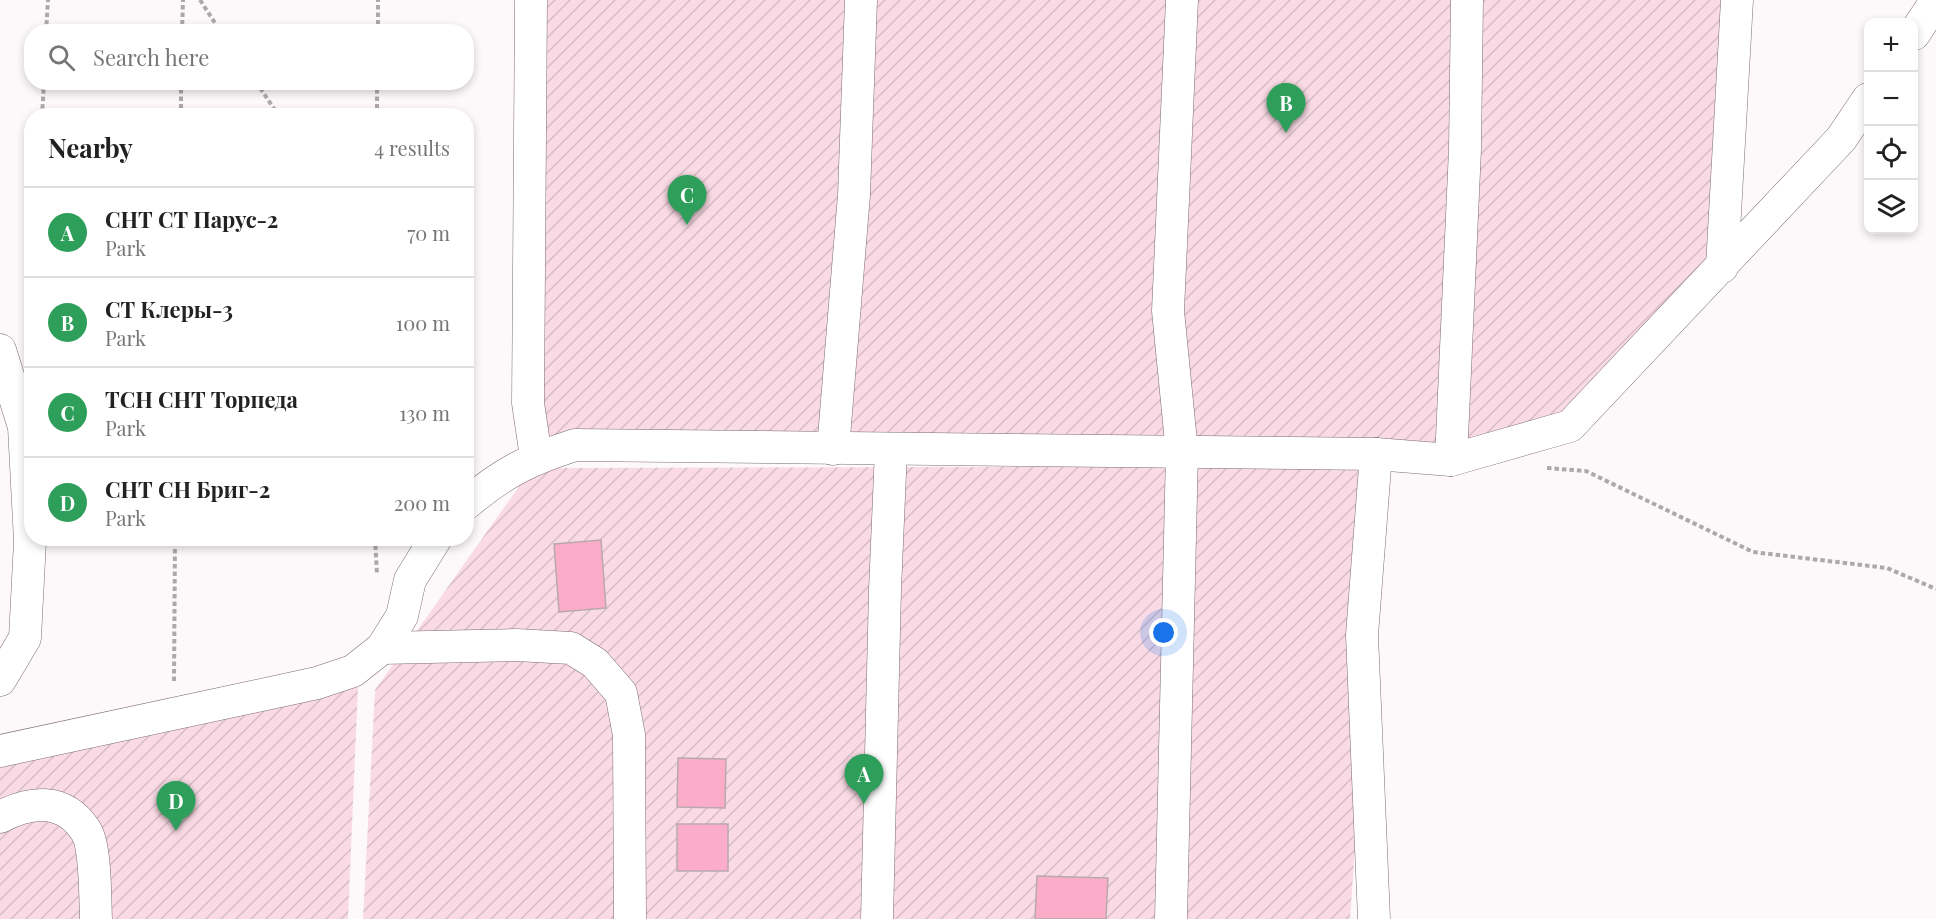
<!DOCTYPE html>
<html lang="en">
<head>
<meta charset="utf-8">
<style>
  :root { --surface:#fff; --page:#f2f2f2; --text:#222; --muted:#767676; --line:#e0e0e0; --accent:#757f2b }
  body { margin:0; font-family:"Playfair Display",serif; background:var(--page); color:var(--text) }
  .controls { position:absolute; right:18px; top:18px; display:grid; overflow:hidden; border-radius:12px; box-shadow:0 3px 9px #0003 }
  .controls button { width:54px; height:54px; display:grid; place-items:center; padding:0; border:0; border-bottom:2px solid var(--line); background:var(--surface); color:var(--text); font:30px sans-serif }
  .you { position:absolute; left:1164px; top:633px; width:21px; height:21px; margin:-15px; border:4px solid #fff; border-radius:50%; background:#1a73e8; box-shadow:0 0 0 9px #1a73e833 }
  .badge { display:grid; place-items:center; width:39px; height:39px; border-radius:50%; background:var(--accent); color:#fff; font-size:20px; font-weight:700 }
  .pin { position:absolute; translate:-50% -50px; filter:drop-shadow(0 2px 3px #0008) }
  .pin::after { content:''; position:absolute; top:32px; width:21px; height:18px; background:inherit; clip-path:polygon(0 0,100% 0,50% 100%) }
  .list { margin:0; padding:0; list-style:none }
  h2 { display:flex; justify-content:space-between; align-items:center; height:78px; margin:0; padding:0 24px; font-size:26px }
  h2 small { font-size:20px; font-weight:400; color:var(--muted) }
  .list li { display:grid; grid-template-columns:39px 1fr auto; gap:18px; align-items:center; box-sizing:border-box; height:90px; padding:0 24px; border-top:2px solid var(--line) }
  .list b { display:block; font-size:22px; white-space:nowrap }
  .list p { margin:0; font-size:20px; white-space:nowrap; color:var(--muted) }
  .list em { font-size:20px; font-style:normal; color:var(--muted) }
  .icon { flex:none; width:33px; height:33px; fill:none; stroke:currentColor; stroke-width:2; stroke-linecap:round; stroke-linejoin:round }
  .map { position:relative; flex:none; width:1936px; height:919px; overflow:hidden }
  .search { position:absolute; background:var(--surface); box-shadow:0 3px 9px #0003; left:24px; top:24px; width:450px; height:66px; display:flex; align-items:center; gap:15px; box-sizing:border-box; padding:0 21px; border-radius:24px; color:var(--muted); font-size:22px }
  .panel { position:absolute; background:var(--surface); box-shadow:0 3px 9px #0003; left:24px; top:108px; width:450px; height:438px; border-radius:24px }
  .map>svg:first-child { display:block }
</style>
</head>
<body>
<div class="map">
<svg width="1936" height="919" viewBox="0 0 1936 919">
  <defs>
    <pattern id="garden-furrows" width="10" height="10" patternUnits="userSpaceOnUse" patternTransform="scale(1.5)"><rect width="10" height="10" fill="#fadbe5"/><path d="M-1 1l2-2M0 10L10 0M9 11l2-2" fill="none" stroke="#d6bcc4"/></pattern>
  </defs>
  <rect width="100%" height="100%" fill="#fdf9fa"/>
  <g fill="url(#garden-furrows)">
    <polygon points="530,0 1732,0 1722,267 1570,426 1451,460 536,457"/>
    <polygon points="1382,466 1350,919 363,919 375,690 532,468"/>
    <polygon points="358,687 348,919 0,919 0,742"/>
  </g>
  <g fill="#faacc9" stroke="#b9a9ae" stroke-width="1.5">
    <polygon points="601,540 606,608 559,612 554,544"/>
    <polygon points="678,758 726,759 725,808 677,807"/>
    <rect x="677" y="824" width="51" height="47"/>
    <polygon points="1037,876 1108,878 1106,919 1035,919"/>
  </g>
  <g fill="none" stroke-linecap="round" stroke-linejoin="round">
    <defs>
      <g id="minor">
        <polyline points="531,0 528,403 536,457"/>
        <polyline points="1914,34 1932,7 1933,0"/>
        <polyline points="1722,267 1737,0"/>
        <polyline points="0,350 24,427 30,541 25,638 0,680"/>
        <polyline points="833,449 854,195 861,0"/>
        <polyline points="1451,460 1465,149 1467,0"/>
        <path d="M466 504C504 472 528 460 575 445L1376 454 1451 460 1570 426 1841 139 1868 99"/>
        <polyline points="382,648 516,645 571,648 595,663 621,693 629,735 630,919"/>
        <polyline points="0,751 317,683 353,671 382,648 402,616 410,580 436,538"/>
        <path d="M0 817C31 801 64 797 86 831 96 847 95 899 96 919"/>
        <polyline points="877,919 885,590 891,450"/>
        <polyline points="1171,919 1182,452 1168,311 1182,0"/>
        <polyline points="1374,919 1362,635 1376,454"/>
      </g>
    </defs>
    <use href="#minor" stroke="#7b6d72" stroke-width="33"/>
    <g stroke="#ada9aa" stroke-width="4" stroke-dasharray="4.5 3" stroke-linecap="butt">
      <polyline points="200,0 221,32"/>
      <polyline points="46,32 48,0"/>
      <polyline points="182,32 183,0"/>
      <polyline points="378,32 378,0"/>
      <polyline points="256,82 279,116"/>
      <polyline points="42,116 44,82"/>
      <polyline points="181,116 181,82"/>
      <polyline points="377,116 377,82"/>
      <polyline points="29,337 32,302"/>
      <polyline points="1547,468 1586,471 1753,552 1887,568 1936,589"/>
      <polyline points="375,538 377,574"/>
      <polyline points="174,681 175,538"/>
    </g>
    <use href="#minor" stroke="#fff" stroke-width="32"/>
  </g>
</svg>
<div class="controls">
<button>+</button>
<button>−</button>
<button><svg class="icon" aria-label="locate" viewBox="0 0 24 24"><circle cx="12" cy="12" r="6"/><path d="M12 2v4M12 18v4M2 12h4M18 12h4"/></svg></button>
<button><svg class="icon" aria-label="layers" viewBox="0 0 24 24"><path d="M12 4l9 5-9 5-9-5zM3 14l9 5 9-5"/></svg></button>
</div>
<div class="you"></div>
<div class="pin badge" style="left:864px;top:804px;background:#2e9e5b">A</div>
<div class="pin badge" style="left:1286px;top:133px;background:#2e9e5b">B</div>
<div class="pin badge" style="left:687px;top:225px;background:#2e9e5b">C</div>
<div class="pin badge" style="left:176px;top:831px;background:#2e9e5b">D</div>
<div class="search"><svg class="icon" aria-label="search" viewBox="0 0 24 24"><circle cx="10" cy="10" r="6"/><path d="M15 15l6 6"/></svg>Search here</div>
<section class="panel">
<h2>Nearby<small>4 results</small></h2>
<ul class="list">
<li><span class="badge" style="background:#2e9e5b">A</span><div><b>СНТ СТ Парус-2</b><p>Park</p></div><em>70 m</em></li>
<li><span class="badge" style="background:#2e9e5b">B</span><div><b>СТ Клеры-3</b><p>Park</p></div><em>100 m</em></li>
<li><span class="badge" style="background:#2e9e5b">C</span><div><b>ТСН СНТ Торпеда</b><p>Park</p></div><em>130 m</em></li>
<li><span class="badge" style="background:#2e9e5b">D</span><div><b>СНТ СН Бриг-2</b><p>Park</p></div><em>200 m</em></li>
</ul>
</section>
</div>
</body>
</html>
